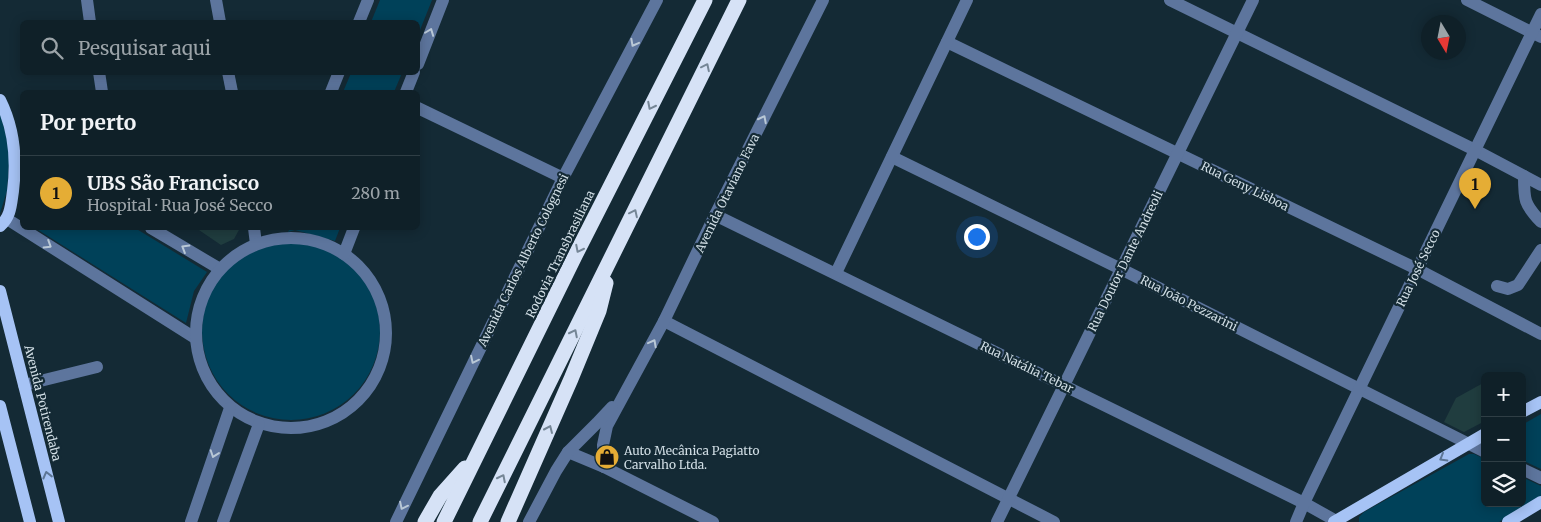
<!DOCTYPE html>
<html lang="pt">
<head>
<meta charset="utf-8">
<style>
  :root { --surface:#0f2028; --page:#182830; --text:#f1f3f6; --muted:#9ba3a8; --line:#2f3e45; --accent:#e5ad35 }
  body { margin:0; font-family:Merriweather,serif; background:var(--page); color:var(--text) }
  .controls { position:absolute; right:15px; bottom:15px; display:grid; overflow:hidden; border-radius:8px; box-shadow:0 2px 12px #0003 }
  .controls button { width:45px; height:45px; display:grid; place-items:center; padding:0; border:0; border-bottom:1px solid var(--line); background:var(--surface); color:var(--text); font:25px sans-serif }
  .compass { position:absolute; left:1421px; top:15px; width:45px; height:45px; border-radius:50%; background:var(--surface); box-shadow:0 2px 12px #0003; rotate:170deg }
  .you { position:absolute; left:976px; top:236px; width:18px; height:18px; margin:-12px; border:4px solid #fff; border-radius:50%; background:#1a73e8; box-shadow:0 0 0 8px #1a73e833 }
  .badge { display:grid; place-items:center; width:32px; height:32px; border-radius:50%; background:var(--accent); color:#111; font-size:16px; font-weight:700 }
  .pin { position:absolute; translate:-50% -41px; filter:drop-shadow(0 1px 2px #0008) }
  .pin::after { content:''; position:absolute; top:26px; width:18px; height:15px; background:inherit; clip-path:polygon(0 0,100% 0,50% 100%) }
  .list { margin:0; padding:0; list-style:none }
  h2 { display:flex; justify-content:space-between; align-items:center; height:65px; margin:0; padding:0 20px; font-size:21px }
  h2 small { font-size:16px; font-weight:400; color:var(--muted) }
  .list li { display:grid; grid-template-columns:32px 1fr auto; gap:15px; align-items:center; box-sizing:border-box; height:75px; padding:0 20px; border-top:1px solid var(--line) }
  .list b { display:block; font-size:19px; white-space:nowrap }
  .list p { margin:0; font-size:16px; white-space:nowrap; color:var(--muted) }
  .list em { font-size:16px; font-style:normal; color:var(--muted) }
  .icon { flex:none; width:28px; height:28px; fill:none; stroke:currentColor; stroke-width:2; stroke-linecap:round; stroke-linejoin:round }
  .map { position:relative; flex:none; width:1541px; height:522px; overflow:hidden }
  .search { position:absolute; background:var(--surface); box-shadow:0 2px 12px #0003; left:20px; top:20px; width:400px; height:55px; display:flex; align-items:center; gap:12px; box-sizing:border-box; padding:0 18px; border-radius:8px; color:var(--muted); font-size:19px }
  .panel { position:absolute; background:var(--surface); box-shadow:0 2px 12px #0003; left:20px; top:90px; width:400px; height:140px; border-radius:8px }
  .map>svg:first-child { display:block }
</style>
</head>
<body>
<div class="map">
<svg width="1541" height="522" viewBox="0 0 1541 522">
  <rect width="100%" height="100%" fill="#142a35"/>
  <g fill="#004159">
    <polygon points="380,0 432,0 418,35 418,22 371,22"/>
    <polygon points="351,73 351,72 402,73 394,92 343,92"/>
    <polygon points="0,113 10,150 7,191 0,213"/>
    <polygon points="35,228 135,228 207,272 194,291 186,323"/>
    <polygon points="290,228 340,228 335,241 295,230 288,232"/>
    <circle cx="291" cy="331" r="89"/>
    <polygon points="1541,414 1541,469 1522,460 1522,425"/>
    <polygon points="1469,454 1474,454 1485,459 1485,503 1522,503 1522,477 1541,486 1541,498 1499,522 1359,522 1359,517 1364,512"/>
  </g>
  <g fill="#203d3f">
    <polygon points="196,228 240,228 234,239 221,245"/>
    <polygon points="1485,382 1485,421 1464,432 1444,422 1456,398"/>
  </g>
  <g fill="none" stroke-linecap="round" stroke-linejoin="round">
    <g stroke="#5d759d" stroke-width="12">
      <polyline points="87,0 90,22"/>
      <polyline points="216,0 220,22"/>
      <polyline points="1170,0 1475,150 1541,185"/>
      <polyline points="1467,0 1541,37"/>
      <polyline points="359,22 368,0"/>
      <polyline points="947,42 1417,269 1541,334"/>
      <polyline points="418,64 443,0"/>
      <polyline points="99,72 102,92"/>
      <polyline points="228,72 232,92"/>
      <polyline points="331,92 339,72"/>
      <polyline points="406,92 414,72"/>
      <polyline points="418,108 563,178"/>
      <polyline points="892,157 1121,269 1485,452"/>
      <path d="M1524 176C1524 200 1524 204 1541 222"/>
      <polyline points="715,215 1304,503 1338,522"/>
      <polyline points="7,219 195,338"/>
      <polyline points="151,228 220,269"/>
      <polyline points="254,228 256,244"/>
      <circle cx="291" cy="333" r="95"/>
      <polyline points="344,254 354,228"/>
      <polyline points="836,273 967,0"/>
      <polyline points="1497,286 1508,289 1518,285 1541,250"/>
      <polyline points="664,321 1054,522"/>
      <polyline points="24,385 97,367"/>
      <polyline points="568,452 604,467 713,522"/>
      <polyline points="604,467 603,445 607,426 664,321 715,215 823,0"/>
      <polyline points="1522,469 1541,478"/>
      <polyline points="191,522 230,408"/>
      <polyline points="223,522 259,424"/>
      <polyline points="396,522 563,178 657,0"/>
      <polyline points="529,522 556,471 568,452 597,423 612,407"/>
      <polyline points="997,522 1253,0"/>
      <polyline points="1296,522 1304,503 1541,14"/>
    </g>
    <g stroke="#a6c3f5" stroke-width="12">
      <path d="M0 100C14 128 17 160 13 191 11 204 11 217 0 226"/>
      <polyline points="0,291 59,522"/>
      <polyline points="0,406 30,522"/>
      <polyline points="1522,412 1541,402"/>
      <polyline points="1334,522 1485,434"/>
      <polyline points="1508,522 1541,502"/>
    </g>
    <g stroke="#d6e2f6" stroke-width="15">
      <polyline points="425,522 440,496 465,468"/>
      <polyline points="444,522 576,254 705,0"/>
      <polyline points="480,522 739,0"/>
      <polyline points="508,522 571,379 599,311 606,283"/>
    </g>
  </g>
  <defs><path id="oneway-chevron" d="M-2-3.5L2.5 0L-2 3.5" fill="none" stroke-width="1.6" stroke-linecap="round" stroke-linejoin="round" transform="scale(1.25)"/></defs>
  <g stroke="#b9c8d6">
    <use href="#oneway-chevron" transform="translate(430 32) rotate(-69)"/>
    <use href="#oneway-chevron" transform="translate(634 43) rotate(118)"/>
    <use href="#oneway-chevron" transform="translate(763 119) rotate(-63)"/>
    <use href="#oneway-chevron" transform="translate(48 245) rotate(32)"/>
    <use href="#oneway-chevron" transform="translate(185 248) rotate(-149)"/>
    <use href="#oneway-chevron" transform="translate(653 343) rotate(-62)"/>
    <use href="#oneway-chevron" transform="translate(474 360) rotate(116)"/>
    <use href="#oneway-chevron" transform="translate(214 454) rotate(109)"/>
    <use href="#oneway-chevron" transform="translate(403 506) rotate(116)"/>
  </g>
  <g stroke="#758696">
    <use href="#oneway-chevron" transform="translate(706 67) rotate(-64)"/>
    <use href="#oneway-chevron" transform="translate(651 106) rotate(117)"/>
    <use href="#oneway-chevron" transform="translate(634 213) rotate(-64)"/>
    <use href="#oneway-chevron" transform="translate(579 249) rotate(117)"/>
    <use href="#oneway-chevron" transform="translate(574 333) rotate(-63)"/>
    <use href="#oneway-chevron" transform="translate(549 429) rotate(-66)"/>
    <use href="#oneway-chevron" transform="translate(502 478) rotate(-63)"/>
  </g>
  <g stroke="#5d7695">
    <use href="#oneway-chevron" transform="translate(1443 458) rotate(150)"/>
    <use href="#oneway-chevron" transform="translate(47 475) rotate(-104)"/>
  </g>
  <defs>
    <symbol id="shop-disc" viewBox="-11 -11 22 22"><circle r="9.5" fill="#e5ad35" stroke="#142a35"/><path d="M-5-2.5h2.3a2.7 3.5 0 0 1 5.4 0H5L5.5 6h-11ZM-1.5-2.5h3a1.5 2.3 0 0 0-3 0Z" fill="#111"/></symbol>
  </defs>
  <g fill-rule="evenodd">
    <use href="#shop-disc" x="593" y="443" width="28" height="28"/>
  </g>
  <g text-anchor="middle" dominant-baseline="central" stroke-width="4.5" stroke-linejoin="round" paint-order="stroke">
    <g font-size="12" fill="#d0dde4" stroke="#142a35">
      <text transform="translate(1245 186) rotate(26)">Rua Geny Lisboa</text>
      <text transform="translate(727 193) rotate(-64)">Avenida Otaviano Fava</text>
      <text transform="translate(560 254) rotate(-64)">Rodovia Transbrasiliana</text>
      <text transform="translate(523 260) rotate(-64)">Avenida Carlos Alberto Colognesi</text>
      <text transform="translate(1125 261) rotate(-64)">Rua Doutor Dante Andreoli</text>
      <text transform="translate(1418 268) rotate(-64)">Rua José Secco</text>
      <text transform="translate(1189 303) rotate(27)">Rua João Pezzarini</text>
      <text transform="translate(1027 367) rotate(26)">Rua Natália Tebar</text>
      <text transform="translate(43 403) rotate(76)">Avenida Potirendaba</text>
    </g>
    <g font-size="12" fill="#d0dde4" stroke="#142a35" text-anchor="start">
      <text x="624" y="450">Auto Mecânica Pagiatto<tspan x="624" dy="14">Carvalho Ltda.</tspan></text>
    </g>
  </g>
</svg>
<div class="controls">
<button>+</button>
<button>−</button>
<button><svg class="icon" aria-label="layers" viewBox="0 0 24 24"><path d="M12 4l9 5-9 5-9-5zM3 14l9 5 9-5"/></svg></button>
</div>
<svg class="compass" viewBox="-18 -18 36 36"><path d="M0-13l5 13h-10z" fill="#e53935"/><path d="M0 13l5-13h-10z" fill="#9ba3a8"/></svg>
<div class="you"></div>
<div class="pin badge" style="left:1475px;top:209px">1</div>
<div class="search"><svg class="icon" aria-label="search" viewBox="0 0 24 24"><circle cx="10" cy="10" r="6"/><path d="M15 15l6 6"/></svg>Pesquisar aqui</div>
<section class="panel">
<h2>Por perto<small></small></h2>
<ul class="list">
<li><span class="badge">1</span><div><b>UBS São Francisco</b><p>Hospital · Rua José Secco</p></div><em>280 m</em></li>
</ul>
</section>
</div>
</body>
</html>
